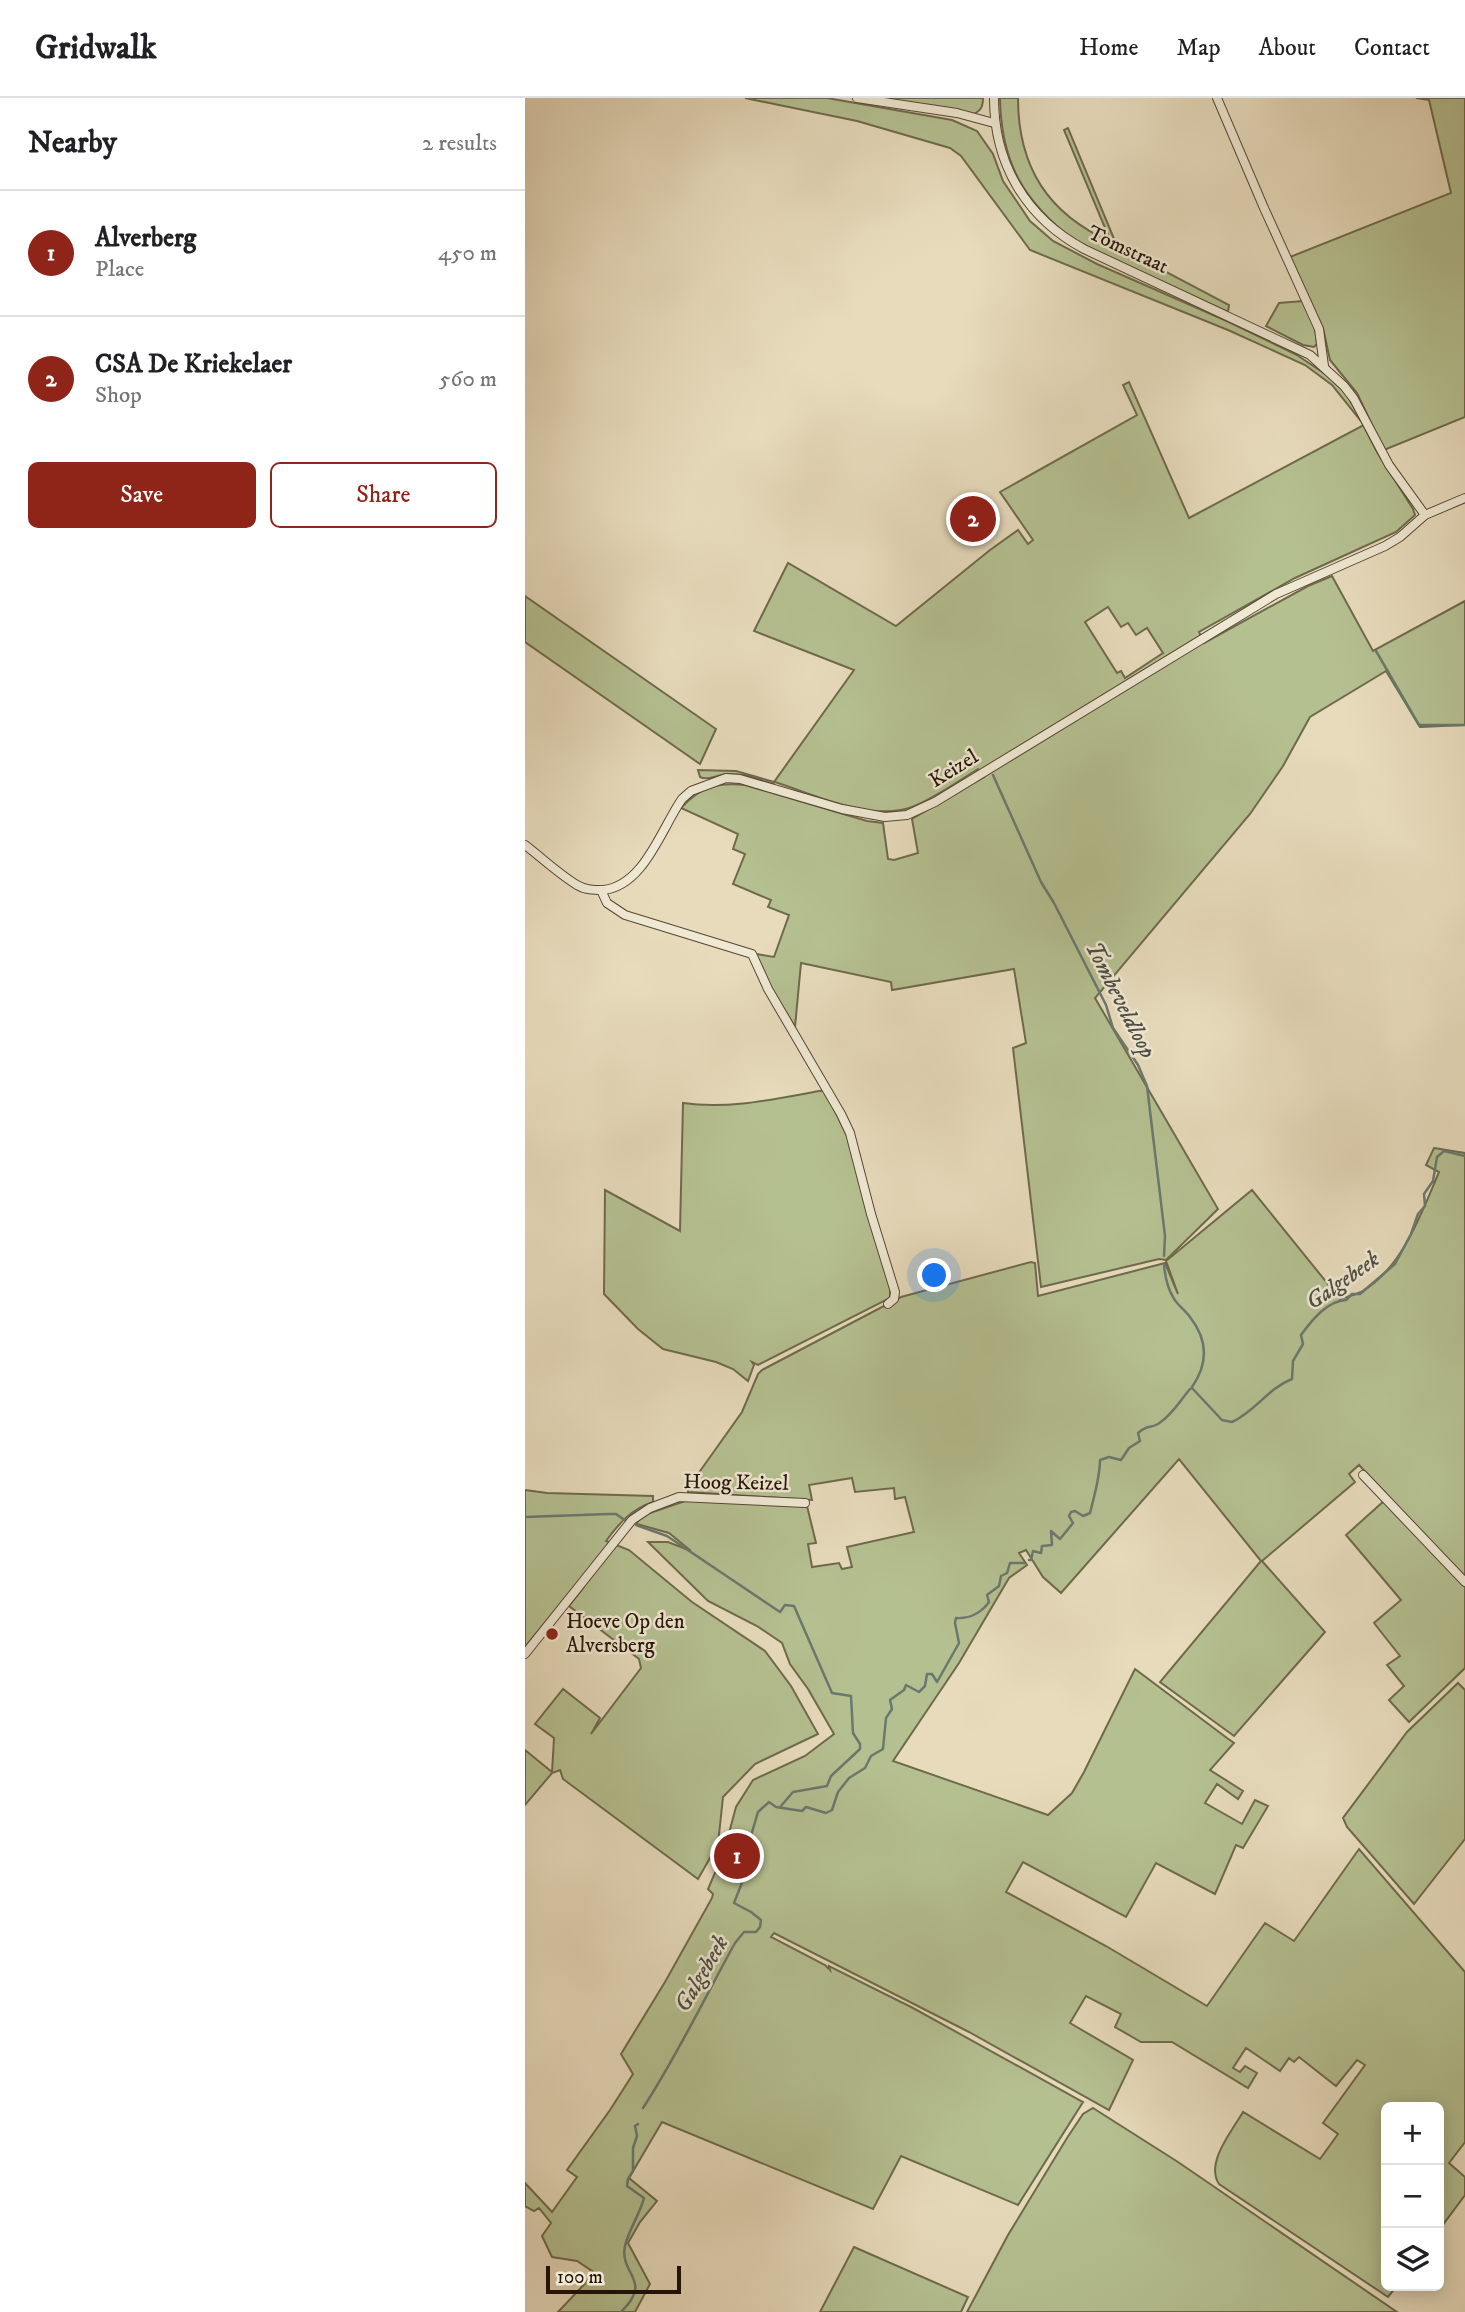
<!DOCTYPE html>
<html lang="en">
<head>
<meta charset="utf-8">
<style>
  :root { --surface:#fff; --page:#f2f2f2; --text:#202124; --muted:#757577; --line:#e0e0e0; --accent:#8f2418 }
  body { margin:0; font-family:"IM FELL DW Pica",serif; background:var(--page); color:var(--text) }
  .controls { position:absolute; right:21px; bottom:21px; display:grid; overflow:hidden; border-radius:10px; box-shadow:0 4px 18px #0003 }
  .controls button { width:63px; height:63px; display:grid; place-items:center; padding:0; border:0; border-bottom:2px solid var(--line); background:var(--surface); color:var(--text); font:35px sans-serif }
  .scale { position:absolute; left:21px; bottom:18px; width:135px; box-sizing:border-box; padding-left:7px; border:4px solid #281407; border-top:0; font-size:19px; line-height:24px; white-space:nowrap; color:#281407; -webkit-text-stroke:5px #efe8d3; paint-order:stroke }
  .you { position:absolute; left:410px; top:1178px; width:24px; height:24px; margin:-18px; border:5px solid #fff; border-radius:50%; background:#1a73e8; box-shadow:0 0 0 10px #1a73e833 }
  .badge { display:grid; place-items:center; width:46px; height:46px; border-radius:50%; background:var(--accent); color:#fff; font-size:23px; font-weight:700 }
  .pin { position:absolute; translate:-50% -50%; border:4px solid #fff; box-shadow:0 2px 7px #0006 }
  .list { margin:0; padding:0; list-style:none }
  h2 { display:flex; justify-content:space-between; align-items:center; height:91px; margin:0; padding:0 28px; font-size:30px }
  h2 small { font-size:23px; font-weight:400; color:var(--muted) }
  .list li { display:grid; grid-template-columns:46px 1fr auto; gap:21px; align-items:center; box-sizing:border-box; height:126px; padding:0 28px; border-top:2px solid var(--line) }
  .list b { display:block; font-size:26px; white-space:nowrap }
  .list p { margin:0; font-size:23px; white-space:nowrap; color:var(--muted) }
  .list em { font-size:23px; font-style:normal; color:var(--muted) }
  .actions { display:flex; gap:14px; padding:21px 28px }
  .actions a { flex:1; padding:16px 0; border:2px solid var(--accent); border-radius:10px; text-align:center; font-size:24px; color:var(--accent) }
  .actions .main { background:var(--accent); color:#fff }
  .icon { flex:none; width:38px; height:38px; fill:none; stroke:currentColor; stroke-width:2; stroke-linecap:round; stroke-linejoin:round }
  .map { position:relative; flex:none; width:940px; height:2214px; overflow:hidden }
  header { display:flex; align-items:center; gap:42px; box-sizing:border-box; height:98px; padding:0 35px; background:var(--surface); border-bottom:2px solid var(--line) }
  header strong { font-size:33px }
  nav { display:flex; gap:38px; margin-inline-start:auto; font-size:24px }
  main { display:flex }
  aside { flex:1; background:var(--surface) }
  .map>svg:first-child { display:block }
</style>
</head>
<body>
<header>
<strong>Gridwalk</strong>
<nav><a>Home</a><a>Map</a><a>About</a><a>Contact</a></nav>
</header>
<main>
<aside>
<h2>Nearby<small>2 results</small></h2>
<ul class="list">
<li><span class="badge">1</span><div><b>Alverberg</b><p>Place</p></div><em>450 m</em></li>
<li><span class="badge">2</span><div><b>CSA De Kriekelaer</b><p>Shop</p></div><em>560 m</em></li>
</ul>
<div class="actions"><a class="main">Save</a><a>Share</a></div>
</aside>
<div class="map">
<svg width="940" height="2214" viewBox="0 0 940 2214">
  <rect width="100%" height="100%" fill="#e7dbbc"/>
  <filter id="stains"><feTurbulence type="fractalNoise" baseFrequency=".00286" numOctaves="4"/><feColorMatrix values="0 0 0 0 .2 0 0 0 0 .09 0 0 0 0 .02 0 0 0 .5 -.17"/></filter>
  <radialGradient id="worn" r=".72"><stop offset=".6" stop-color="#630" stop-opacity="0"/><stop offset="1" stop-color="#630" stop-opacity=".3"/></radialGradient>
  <g fill="#b5c091" stroke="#6e6a4c" stroke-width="2" fill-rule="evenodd">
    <path d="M220 0H302L427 22 452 33 468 56 478 83 505 123 528 143 572 166 704 224 772 257 806 280 820 294 831 313 852 354 888 411 890 417 871 434 770 480 674 534 679 545 783 488 807 478 848 553 940 503V627L895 629 861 573 785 619 758 668 725 716 570 900 693 1111 641 1162 634 1161 516 1189 488 950 501 945 489 871 367 892 366 884 276 865 270 929 245 888 231 856 249 859 264 817 243 809 246 802 208 786 220 756 208 751 213 736 156 710C175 689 192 684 220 687L342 723 358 725 363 761 369 762 393 755 387 721 459 679 453 671C432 684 410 700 387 709 346 724 290 697 250 684L248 686C233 682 218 675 202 676 192 677 183 683 175 679L173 672 211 673 249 684 329 572 229 533 263 465 371 528 465 452 493 432 503 446 508 442 475 394 612 317 598 287 604 284 664 420 839 327 807 287 780 267 703 232 505 152 436 58 425 50 332 23ZM583 509 596 529 603 525 611 537 622 530 638 555 600 580 596 573 592 575 560 524Z"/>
    <path d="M350 0H458C458 10 455 13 447 17Z"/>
    <path d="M475 0H493C493 69 523 116 586 144L539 32 543 30 592 148 704 207 703 214 550 143C499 104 476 65 475 0Z"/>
    <polygon points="891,0 940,0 940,319 859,352 832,295 805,262 798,230 765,159 926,95 904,2"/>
    <polygon points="778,203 790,228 792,246 789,249 778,247 741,228 754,205"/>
    <polygon points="0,498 191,631 175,666 0,544"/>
    <path d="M300 992 323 1040 365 1190V1200L233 1267 227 1264 229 1267 223 1283 208 1271 191 1264 138 1251 113 1231 79 1196 80 1092 155 1133 158 1005C205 1012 254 1000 300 992Z"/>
    <path d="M909 1050 940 1055V1480L834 1367 824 1376 830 1384 737 1463 800 1534 709 1638 635 1584 736 1463 654 1361 536 1495 518 1479 501 1452 494 1455 502 1467 484 1480 434 1565 368 1663 523 1717 547 1695 559 1674 610 1571 702 1640 709 1645 685 1672 718 1693 713 1701 692 1686 680 1705 717 1726 730 1702 743 1708 718 1750 711 1747 690 1796 631 1765 601 1819 498 1764 481 1794 581 1848 682 1908 740 1825 769 1843 834 1751 940 1874V2044L924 2065 940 2079V2097L914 2132V2009H861V2188H872L863 2199 694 2086C680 2065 707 2033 718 2014L795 2061 813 2036 798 2025 840 1967 832 1962 811 1988 774 1959 769 1964 764 1960 755 1973 721 1950 708 1970 715 1974 720 1968 732 1975 723 1990 647 1944H616L590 1929 596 1916 561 1898 545 1925 608 1962 584 2012 444 1934 249 1835 246 1839 300 1867 305 1872 304 1868 388 1910 558 2004 493 2107 376 2058 348 2111 137 2024 104 2080 132 2103 115 2124 103 2145 125 2186 110 2214H33L70 2175 52 2163 27 2159 17 2138 26 2125 14 2110 9 2113 0 2108V2085L27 2114 52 2079 42 2072 85 2012 108 1976 96 1956 140 1884 187 1800 188 1796 183 1791 199 1754 211 1709 228 1682 280 1658 309 1636 283 1591 265 1566 257 1545 232 1528 183 1503 123 1444H143L166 1453 144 1435 112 1426 113 1422 119 1417 163 1402 282 1408 291 1445 283 1446 287 1469 314 1465 317 1471 327 1469 322 1449 389 1434 380 1399 370 1401 369 1390 330 1394 327 1380 284 1387 287 1402 163 1394V1390L217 1314 233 1276 237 1272 376 1199 506 1164 510 1165 513 1198 640 1165 653 1196 641 1163 727 1092 815 1201C822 1198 830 1197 836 1194 877 1171 897 1114 914 1074L901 1067Z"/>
    <path d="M0 1392 22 1395 128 1398V1404C107 1411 94 1425 81 1443L104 1452 167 1504 240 1553 266 1588 293 1636 230 1666 198 1699 193 1746 173 1781 38 1681 35 1672 27 1675 0 1707V1652L27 1674 29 1640 10 1626 38 1591 75 1620 66 1636 116 1570 114 1561 44 1508 59 1489 53 1484 0 1549Z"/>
    <polygon points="859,1403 940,1488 940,1570 884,1624 864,1602 879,1588 862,1567 875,1558 849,1525 876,1502 821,1437"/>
    <polygon points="933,1585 940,1592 940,1741 889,1806 822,1729 818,1720 882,1634"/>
    <polygon points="568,2010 653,2064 872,2214 442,2214 483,2137 542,2040 558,2016"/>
    <polygon points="329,2149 443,2199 436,2214 295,2214"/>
  </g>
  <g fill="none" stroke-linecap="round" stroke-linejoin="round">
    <g stroke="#6b786f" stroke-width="2.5">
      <polyline points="851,553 894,627 940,627"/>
      <polyline points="468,677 516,784 529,805 581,907 588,930 613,967 622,988 640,1138 639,1158"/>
      <path d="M639 1167C640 1178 642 1189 648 1199 652 1207 660 1212 665 1219 683 1242 683 1266 667 1289"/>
      <polyline points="0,1419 84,1416 91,1416 101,1423"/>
      <polyline points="111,1427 142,1438 255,1514 260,1507 269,1508 307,1595 326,1598 328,1635 335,1646 335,1651 306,1678 302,1688 268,1694 256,1708"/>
      <path d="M504 1462H506L508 1453 516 1455 517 1448 527 1447 526 1433 535 1441 548 1425 544 1418 546 1414 550 1413 558 1418 565 1415C569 1399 575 1379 575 1362L584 1359 596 1362 604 1350 615 1343 613 1335C623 1326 624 1331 633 1326 646 1318 655 1303 665 1291L667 1290 697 1322 707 1324C731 1313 742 1291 767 1281L768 1263 778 1246 776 1237C787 1222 802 1203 821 1202L827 1196H835L870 1166 886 1136 893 1116 900 1108 899 1096 908 1083 912 1059 919 1053 940 1058"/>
      <path d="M118 2010C152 1958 180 1899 210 1845L219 1834H231L235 1829 236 1822 226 1814 209 1805 231 1749 225 1741 233 1714 244 1704 251 1709 277 1713 281 1709 301 1715 307 1712 313 1694 324 1680 340 1670 346 1658 358 1651 361 1620 367 1611 365 1602 379 1592 381 1587 394 1594 400 1588 402 1576H407L412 1584 434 1545 430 1525 431 1520C444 1521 456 1515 464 1504L462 1497 474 1488 476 1478 482 1475 485 1465H499"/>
      <path d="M96 2214C129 2182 94 2177 100 2148 104 2131 115 2116 119 2100L102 2088 103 2081 108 2073V2050L112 2038 110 2028 113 2026"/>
    </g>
    <defs>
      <g id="street">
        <polyline points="332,0 432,15 469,25"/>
        <path d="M469 0C469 66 501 120 559 151L785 257 819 288 829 301 864 367 900 417"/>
        <polyline points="692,0 739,110 794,231 799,268"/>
        <path d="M0 747C17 760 34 776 52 787 60 792 69 792 78 792 119 788 136 731 157 701L166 693 201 680 215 681 317 711 360 719 382 717 410 704 751 496 860 448 875 439 900 417 940 400"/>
        <polyline points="76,792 82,805 100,817 227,856 243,891 316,1016 325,1035 346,1116 370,1194 369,1201 363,1206"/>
        <polyline points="838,1377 940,1484"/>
        <polyline points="0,1556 107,1422 125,1410 154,1399 280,1405"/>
      </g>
    </defs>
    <use href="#street" stroke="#584634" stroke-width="10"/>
    <use href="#street" stroke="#efe8d3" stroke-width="8"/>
  </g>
  <circle fill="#8f2418" stroke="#efe8d3" stroke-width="2.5" cx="27" cy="1536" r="7"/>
  <g text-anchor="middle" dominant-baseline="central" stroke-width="5" stroke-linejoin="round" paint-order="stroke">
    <g font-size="21" fill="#281407" stroke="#efe8d3">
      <text transform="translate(603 152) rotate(25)">Tomstraat</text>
      <text transform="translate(429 671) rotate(-32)">Keizel</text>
      <text transform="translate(211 1385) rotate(1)">Hoog Keizel</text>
    </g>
    <g font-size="21" fill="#281407" stroke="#efe8d3" text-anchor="start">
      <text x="41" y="1524">Hoeve Op den<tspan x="41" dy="24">Alversberg</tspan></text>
    </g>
    <g font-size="23" font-style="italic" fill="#4f4e44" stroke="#efe8d3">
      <text transform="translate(595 902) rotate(63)">Tombeveldloop</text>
      <text transform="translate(818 1183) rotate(-35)">Galgebeek</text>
      <text transform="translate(177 1876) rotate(-60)">Galgebeek</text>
    </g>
  </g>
  <rect width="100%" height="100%" filter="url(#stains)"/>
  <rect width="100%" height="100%" fill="url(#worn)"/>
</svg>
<div class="controls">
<button>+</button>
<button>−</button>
<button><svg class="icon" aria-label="layers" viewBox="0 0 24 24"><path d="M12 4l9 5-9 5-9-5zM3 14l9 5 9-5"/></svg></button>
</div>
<div class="scale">100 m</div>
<div class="you"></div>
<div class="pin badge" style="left:212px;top:1758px">1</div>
<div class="pin badge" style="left:448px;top:421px">2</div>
</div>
</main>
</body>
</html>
